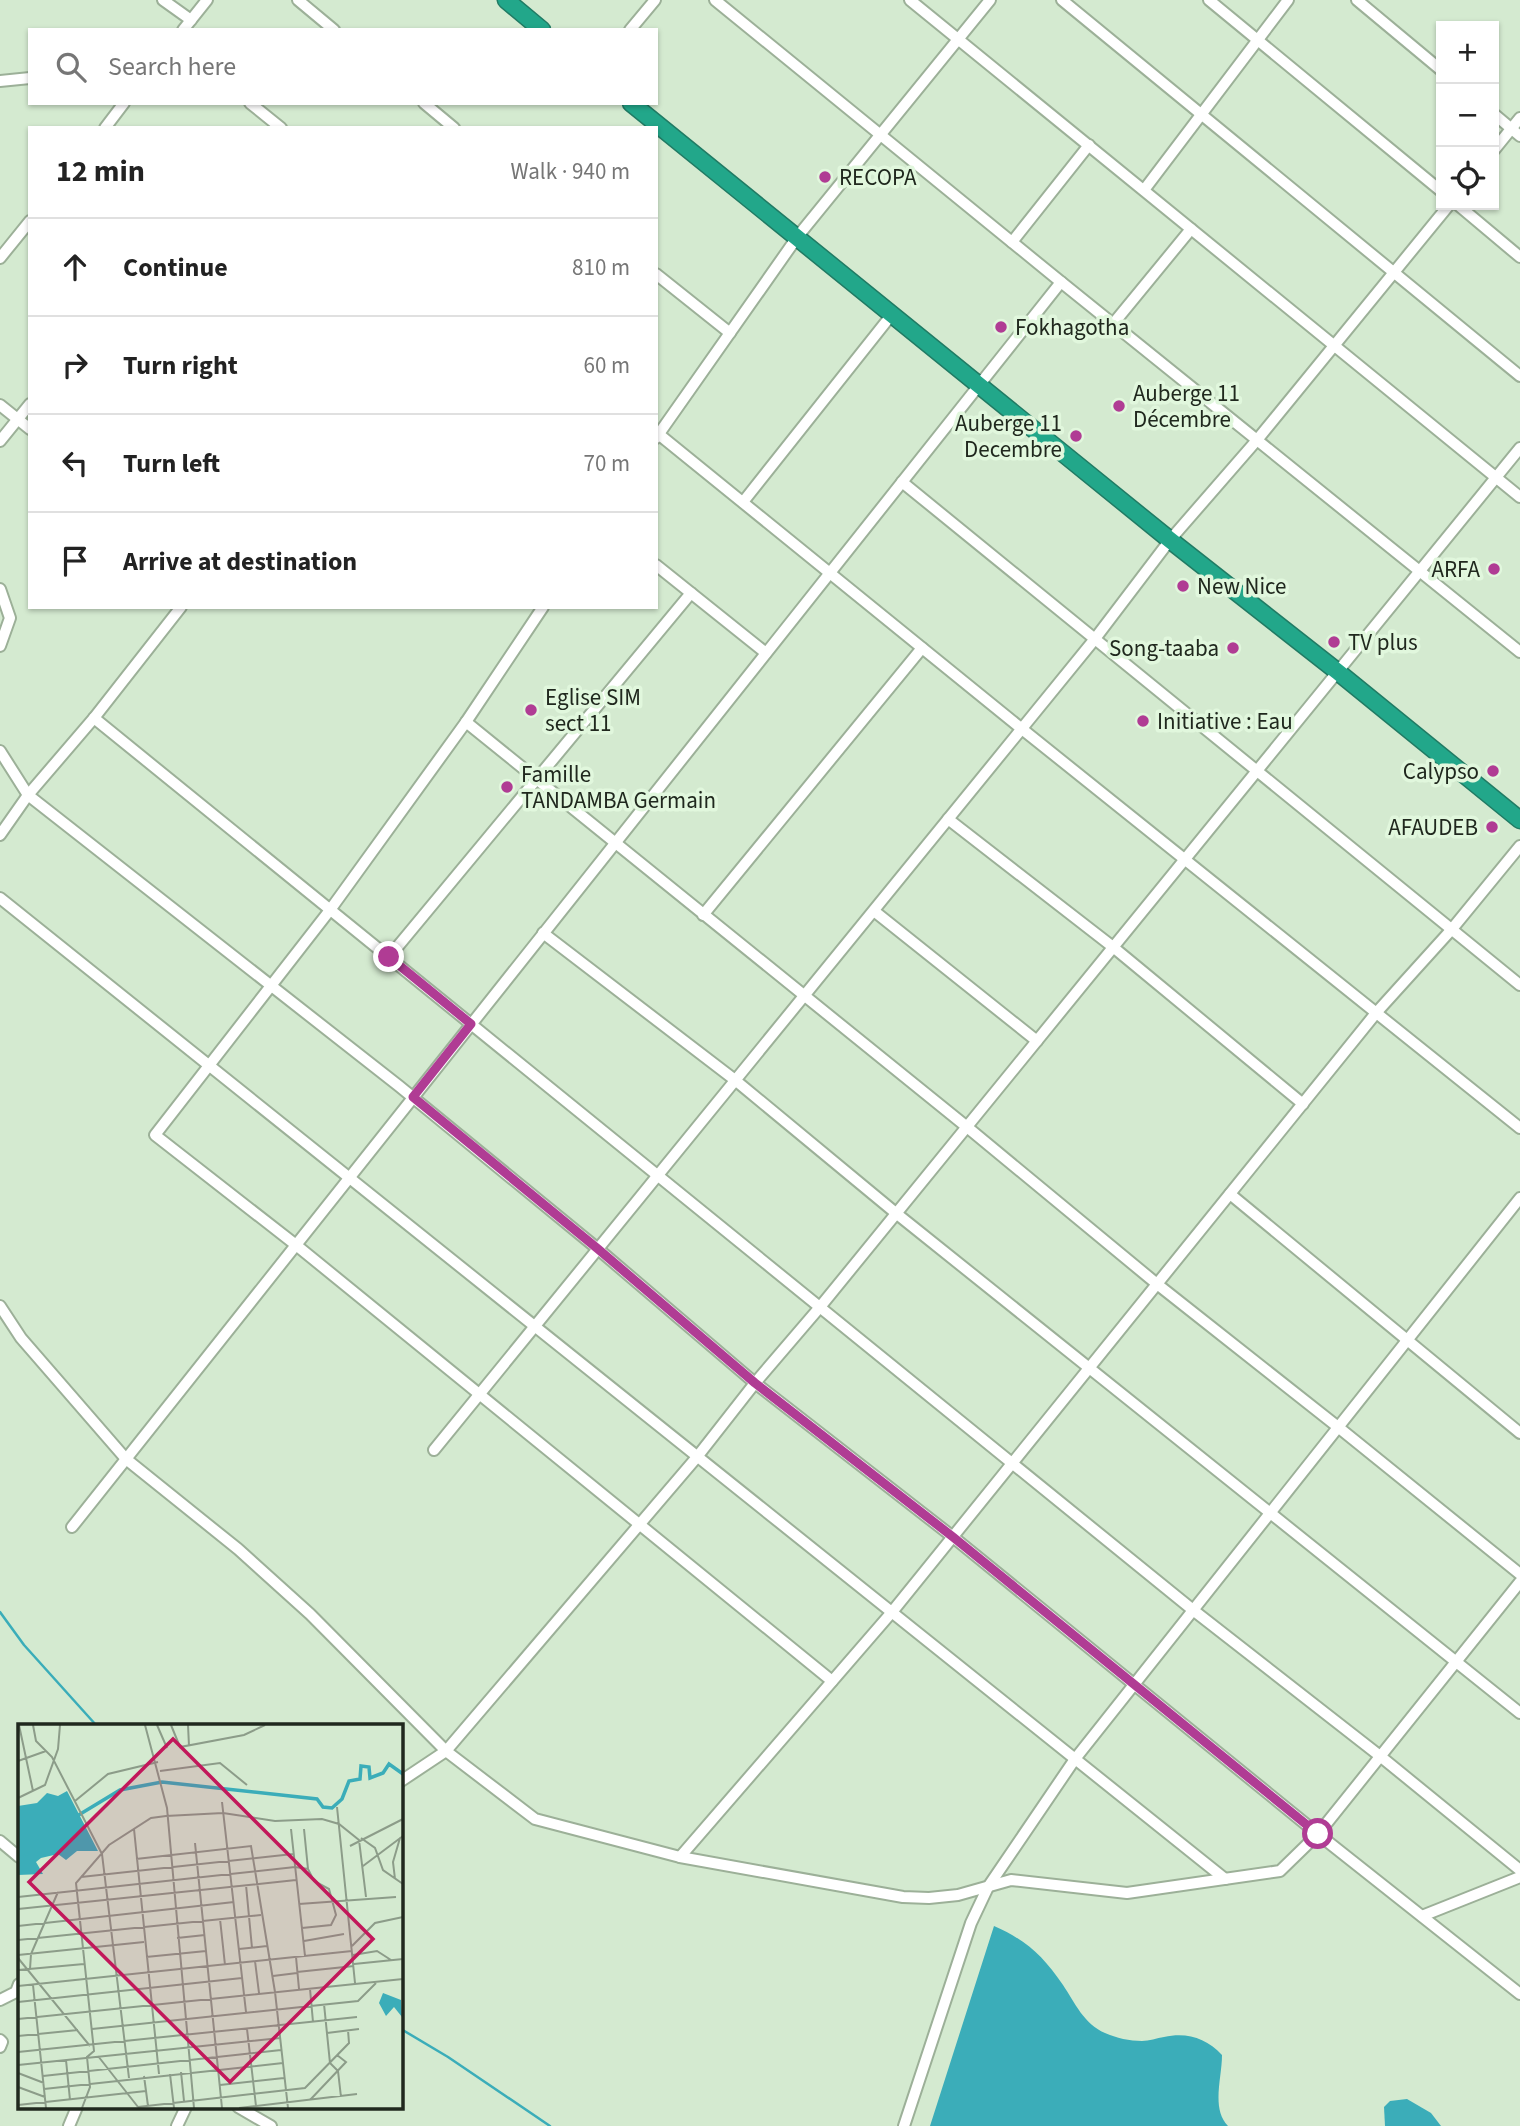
<!DOCTYPE html>
<html lang="en">
<head>
<meta charset="utf-8">
<style>
  :root { --surface:#fff; --page:#f6f6f6; --text:#222; --muted:#767676; --line:#e0e0e0 }
  body { margin:0; font-family:"Source Sans 3",sans-serif; background:var(--page); color:var(--text) }
  .controls { position:absolute; right:21px; top:21px; display:grid; overflow:hidden; border-radius:0px; box-shadow:0 2px 5px #0004 }
  .controls button { width:63px; height:63px; display:grid; place-items:center; padding:0; border:0; border-bottom:2px solid var(--line); background:var(--surface); color:var(--text); font:35px sans-serif }
  .stop { position:absolute; width:21px; height:21px; margin:-16px; border:5px solid #b03c94; border-radius:50%; background:#fff }
  .stop.end { background:#b03c94; border-color:#fff; box-shadow:0 2px 7px #0008 }
  .list { margin:0; padding:0; list-style:none }
  h2 { display:flex; justify-content:space-between; align-items:center; height:91px; margin:0; padding:0 28px; font-size:30px }
  h2 small { font-size:23px; font-weight:400; color:var(--muted) }
  .list li { display:grid; grid-template-columns:46px 1fr auto; gap:21px; align-items:center; box-sizing:border-box; height:98px; padding:0 28px; border-top:2px solid var(--line) }
  .list b { display:block; font-size:26px; white-space:nowrap }
  .list em { font-size:23px; font-style:normal; color:var(--muted) }
  .icon { flex:none; width:38px; height:38px; fill:none; stroke:currentColor; stroke-width:2; stroke-linecap:round; stroke-linejoin:round }
  .map { position:relative; flex:none; width:1520px; height:2126px; overflow:hidden }
  .search { position:absolute; background:var(--surface); box-shadow:0 2px 5px #0004; left:28px; top:28px; width:630px; height:77px; display:flex; align-items:center; gap:18px; box-sizing:border-box; padding:0 24px; border-radius:0px; color:var(--muted); font-size:26px }
  .panel { position:absolute; background:var(--surface); box-shadow:0 2px 5px #0004; left:28px; top:126px; width:630px; height:483px; border-radius:0px }
  .map>svg:first-child { display:block }
</style>
</head>
<body>
<div class="map">
<svg width="1520" height="2126" viewBox="0 0 1520 2126">
  <rect width="100%" height="100%" fill="#d4ead0"/>
  <g fill="#3badb9">
    <path d="M994 1926C1026 1940 1043 1956 1063 1985 1075 2003 1084 2024 1105 2033 1116 2038 1130 2041 1142 2041 1149 2041 1157 2038 1164 2037 1187 2032 1206 2038 1222 2055 1222 2078 1211 2109 1228 2126H930Z"/>
    <polygon points="1407,2099 1431,2113 1441,2126 1385,2126 1384,2107 1390,2101"/>
  </g>
  <g fill="none" stroke-linecap="round" stroke-linejoin="round">
    <g stroke="#3badb9" stroke-width="2.5">
      <polyline points="0,1612 24,1645 96,1725"/>
      <polyline points="401,2029 448,2057 550,2126"/>
    </g>
    <defs>
      <g id="minor">
        <polyline points="163,0 191,20"/>
        <polyline points="298,0 334,30"/>
        <polyline points="715,0 1061,282 1520,652"/>
        <polyline points="910,0 1520,497"/>
        <polyline points="1062,0 1520,376"/>
        <polyline points="1209,0 1441,191"/>
        <polyline points="1357,0 1441,70"/>
        <polyline points="183,30 207,0"/>
        <polyline points="630,30 655,0"/>
        <polyline points="0,81 30,78"/>
        <polyline points="250,103 281,128"/>
        <polyline points="424,103 454,128"/>
        <polyline points="1494,114 1520,136"/>
        <polyline points="105,128 124,103"/>
        <polyline points="1494,150 1520,118"/>
        <polyline points="1144,190 1288,0"/>
        <polyline points="1458,205 1520,257"/>
        <polyline points="1012,242 1089,145"/>
        <polyline points="0,258 30,221"/>
        <polyline points="656,274 730,333"/>
        <polyline points="1113,324 1191,229"/>
        <polyline points="0,405 30,429"/>
        <polyline points="656,432 1022,729 1520,1128"/>
        <polyline points="656,438 798,236 990,0"/>
        <polyline points="0,441 30,404"/>
        <polyline points="902,482 1520,985"/>
        <polyline points="743,502 893,313"/>
        <polyline points="656,565 766,653"/>
        <polyline points="0,589 10,618 0,646"/>
        <polyline points="543,607 466,722 330,910 155,1135 296,1245 832,1681"/>
        <polyline points="94,718 1193,1610 1380,1756 1520,1870"/>
        <polyline points="466,722 967,1127 1157,1284 1338,1427 1520,1574"/>
        <polyline points="0,751 28,795 399,1086 598,1249 755,1383 953,1537 1318,1834 1520,1994"/>
        <polyline points="948,819 1113,947 1303,1104"/>
        <polyline points="0,835 28,795 94,718 181,607"/>
        <polyline points="0,898 1225,1879"/>
        <polyline points="874,911 1037,1041"/>
        <polyline points="703,915 922,648"/>
        <polyline points="543,933 735,1080 897,1214 1520,1713"/>
        <polyline points="389,957 691,593"/>
        <polyline points="1230,1194 1520,1433"/>
        <polyline points="0,1306 21,1338 126,1459 238,1549 310,1614 446,1751 535,1819 680,1857 903,1897 929,1898 958,1895 1011,1880 1127,1893 1280,1871 1318,1834 1520,1582"/>
        <polyline points="434,1450 1094,640 1170,540 1257,440 1449,205"/>
        <polyline points="72,1527 1061,282"/>
        <polyline points="401,1781 446,1751 697,1457 755,1383 820,1307 1520,448"/>
        <polyline points="0,1841 19,1857"/>
        <polyline points="680,1857 892,1612 1376,1013 1452,929 1520,846"/>
        <polyline points="1422,1916 1520,1877"/>
        <polyline points="0,2000 16,1992 19,1984"/>
        <polyline points="0,2040 2,2042 0,2047"/>
        <polyline points="238,2107 271,2126"/>
        <polyline points="69,2126 77,2107"/>
        <polyline points="177,2126 186,2107"/>
        <polyline points="904,2126 971,1923 988,1887 1075,1759 1520,1198"/>
      </g>
      <g id="highway">
        <polyline points="506,0 542,30"/>
        <polyline points="631,103 1170,540 1338,672 1520,820"/>
      </g>
    </defs>
    <use href="#minor" stroke="#9cb098" stroke-width="14"/>
    <use href="#highway" stroke="#217b64" stroke-width="19"/>
    <use href="#minor" stroke="#fff" stroke-width="10"/>
    <use href="#highway" stroke="#22a78a" stroke-width="16"/>
  </g>
  <g fill="none" stroke-linecap="round" stroke-linejoin="round">
    <polyline stroke="#b03c94" stroke-width="9" points="389,957 471,1024 413,1097 598,1249 755,1383 953,1537 1318,1834"/>
  </g>
  <g fill="#b03c94" stroke="#e1f7dd" stroke-width="2.5">
    <circle cx="825" cy="177" r="7"/>
    <circle cx="1001" cy="327" r="7"/>
    <circle cx="1119" cy="406" r="7"/>
    <circle cx="1076" cy="436" r="7"/>
    <circle cx="1494" cy="569" r="7"/>
    <circle cx="1183" cy="586" r="7"/>
    <circle cx="1334" cy="642" r="7"/>
    <circle cx="1233" cy="648" r="7"/>
    <circle cx="531" cy="710" r="7"/>
    <circle cx="1143" cy="721" r="7"/>
    <circle cx="1493" cy="771" r="7"/>
    <circle cx="507" cy="787" r="7"/>
    <circle cx="1492" cy="827" r="7"/>
  </g>
  <g text-anchor="middle" dominant-baseline="central" stroke-width="7" stroke-linejoin="round" paint-order="stroke">
    <g font-size="23" fill="#20281e" stroke="#e1f7dd" text-anchor="start">
      <text x="839" y="177">RECOPA</text>
      <text x="1015" y="327">Fokhagotha</text>
      <text x="1133" y="393">Auberge 11<tspan x="1133" dy="26">Décembre</tspan></text>
      <text x="1062" y="423" text-anchor="end">Auberge 11<tspan x="1062" dy="26">Decembre</tspan></text>
      <text x="1480" y="569" text-anchor="end">ARFA</text>
      <text x="1197" y="586">New Nice</text>
      <text x="1348" y="642">TV plus</text>
      <text x="1219" y="648" text-anchor="end">Song-taaba</text>
      <text x="545" y="697">Eglise SIM<tspan x="545" dy="26">sect 11</tspan></text>
      <text x="1157" y="721">Initiative : Eau</text>
      <text x="1479" y="771" text-anchor="end">Calypso</text>
      <text x="521" y="774">Famille<tspan x="521" dy="26">TANDAMBA Germain</tspan></text>
      <text x="1478" y="827" text-anchor="end">AFAUDEB</text>
    </g>
  </g>
  <g transform="translate(18 1724)">
    <rect width="385" height="385" fill="#d4ead0"/>
    <path d="M49 67 80 127H59L48 136 40 130 23 134 18 138 25 150 0 151V82L19 79 29 69 40 72ZM365 269 383 276 384 293 376 283 368 292 361 279Z" fill="#3badb9"/>
    <path fill="none" stroke="#3badb9" stroke-width="3.5" d="M59 92 102 66 144 58 299 75 305 83 314 84 324 75 331 57 342 55 343 42 351 43 352 54 365 49 371 40 385 50"/>
    <path fill="none" stroke="#8c9c89" stroke-width="2" d="M1 1 15 67M15 1 18 17 34 33 84 130 111 354M127 1 149 84 176 384M139 1 149 24M153 1 162 23 226 11 247 1M170 1 171 22M0 37 28 27M142 47 202 39 229 61M0 74 27 61 40 25 42 1M57 77 90 50 140 38M204 78 228 288M319 83 337 259M116 105 141 350M273 105 287 232M286 105 290 145M343 114 357 124 365 146 385 160M177 119 204 384M332 122 385 95M118 135 233 122 257 268 270 384M345 142 385 112M63 153 275 130M377 155 375 138 382 114M228 161 234 224M0 173 277 143 290 145 296 157 311 165 318 191 313 201 284 204M281 180 378 173M0 185 278 156M202 195 207 241M0 202 216 178M159 214 187 211M0 216 243 191M286 217 326 210M334 222 357 199 385 193M221 225 249 222M0 231 126 218M335 231 359 227 373 236M128 233 188 227M278 233 281 265M0 234 72 322M237 237 241 269M336 240 385 235M12 245 13 230 40 168M0 246 66 240M279 248 336 242M255 252 279 249M15 261 28 384M0 262 334 227M292 265 295 298M0 278 224 254M306 280 312 339 320 347 323 373M0 295 385 255M74 305 340 277 358 259M229 305 238 382M309 309 341 305M0 312 60 306M0 328 339 293M80 332 120 383M48 336 52 376M0 341 262 314M163 348 166 377M0 349 26 359M152 350 156 384M25 352 263 326M126 352 130 382M202 361 266 354M0 363 27 373M26 365 265 339M292 376 328 338 319 331M0 381 128 367M120 383 287 364 331 319 330 306M64 384 72 363 69 333 76 327 58 159 91 121 133 94 148 92 205 89 257 97 304 95 321 100 341 116 348 173M221 384 339 370"/>
    <path fill="#c2185b" fill-opacity="0.15" stroke="#c2185b" stroke-width="3.5" d="M155 15 355 215 212 358 11 158Z"/>
    <rect width="385" height="385" fill="none" stroke="#20281e" stroke-width="3.5"/>
  </g>
</svg>
<div class="controls">
<button>+</button>
<button>−</button>
<button><svg class="icon" aria-label="locate" viewBox="0 0 24 24"><circle cx="12" cy="12" r="6"/><path d="M12 2v4M12 18v4M2 12h4M18 12h4"/></svg></button>
</div>
<div class="stop" style="left:1318px;top:1834px"></div>
<div class="stop end" style="left:389px;top:957px"></div>
<div class="search"><svg class="icon" aria-label="search" viewBox="0 0 24 24"><circle cx="10" cy="10" r="6"/><path d="M15 15l6 6"/></svg>Search here</div>
<section class="panel">
<h2>12 min<small>Walk · 940 m</small></h2>
<ul class="list">
<li><svg class="icon" aria-label="ahead" viewBox="0 0 24 24"><path d="M12 20V5M6 11l6-6 6 6"/></svg><div><b>Continue</b></div><em>810 m</em></li>
<li><svg class="icon" aria-label="right" viewBox="0 0 24 24"><path d="M7 20v-9h11M14 6l5 5-5 5"/></svg><div><b>Turn right</b></div><em>60 m</em></li>
<li><svg class="icon" aria-label="left" viewBox="0 0 24 24"><path d="M17 20v-9H6M10 6l-5 5 5 5"/></svg><div><b>Turn left</b></div><em>70 m</em></li>
<li><svg class="icon" aria-label="arrive" viewBox="0 0 24 24"><path d="M6 21V4h12l-3 4 3 4H6"/></svg><div><b>Arrive at destination</b></div></li>
</ul>
</section>
</div>
</body>
</html>
